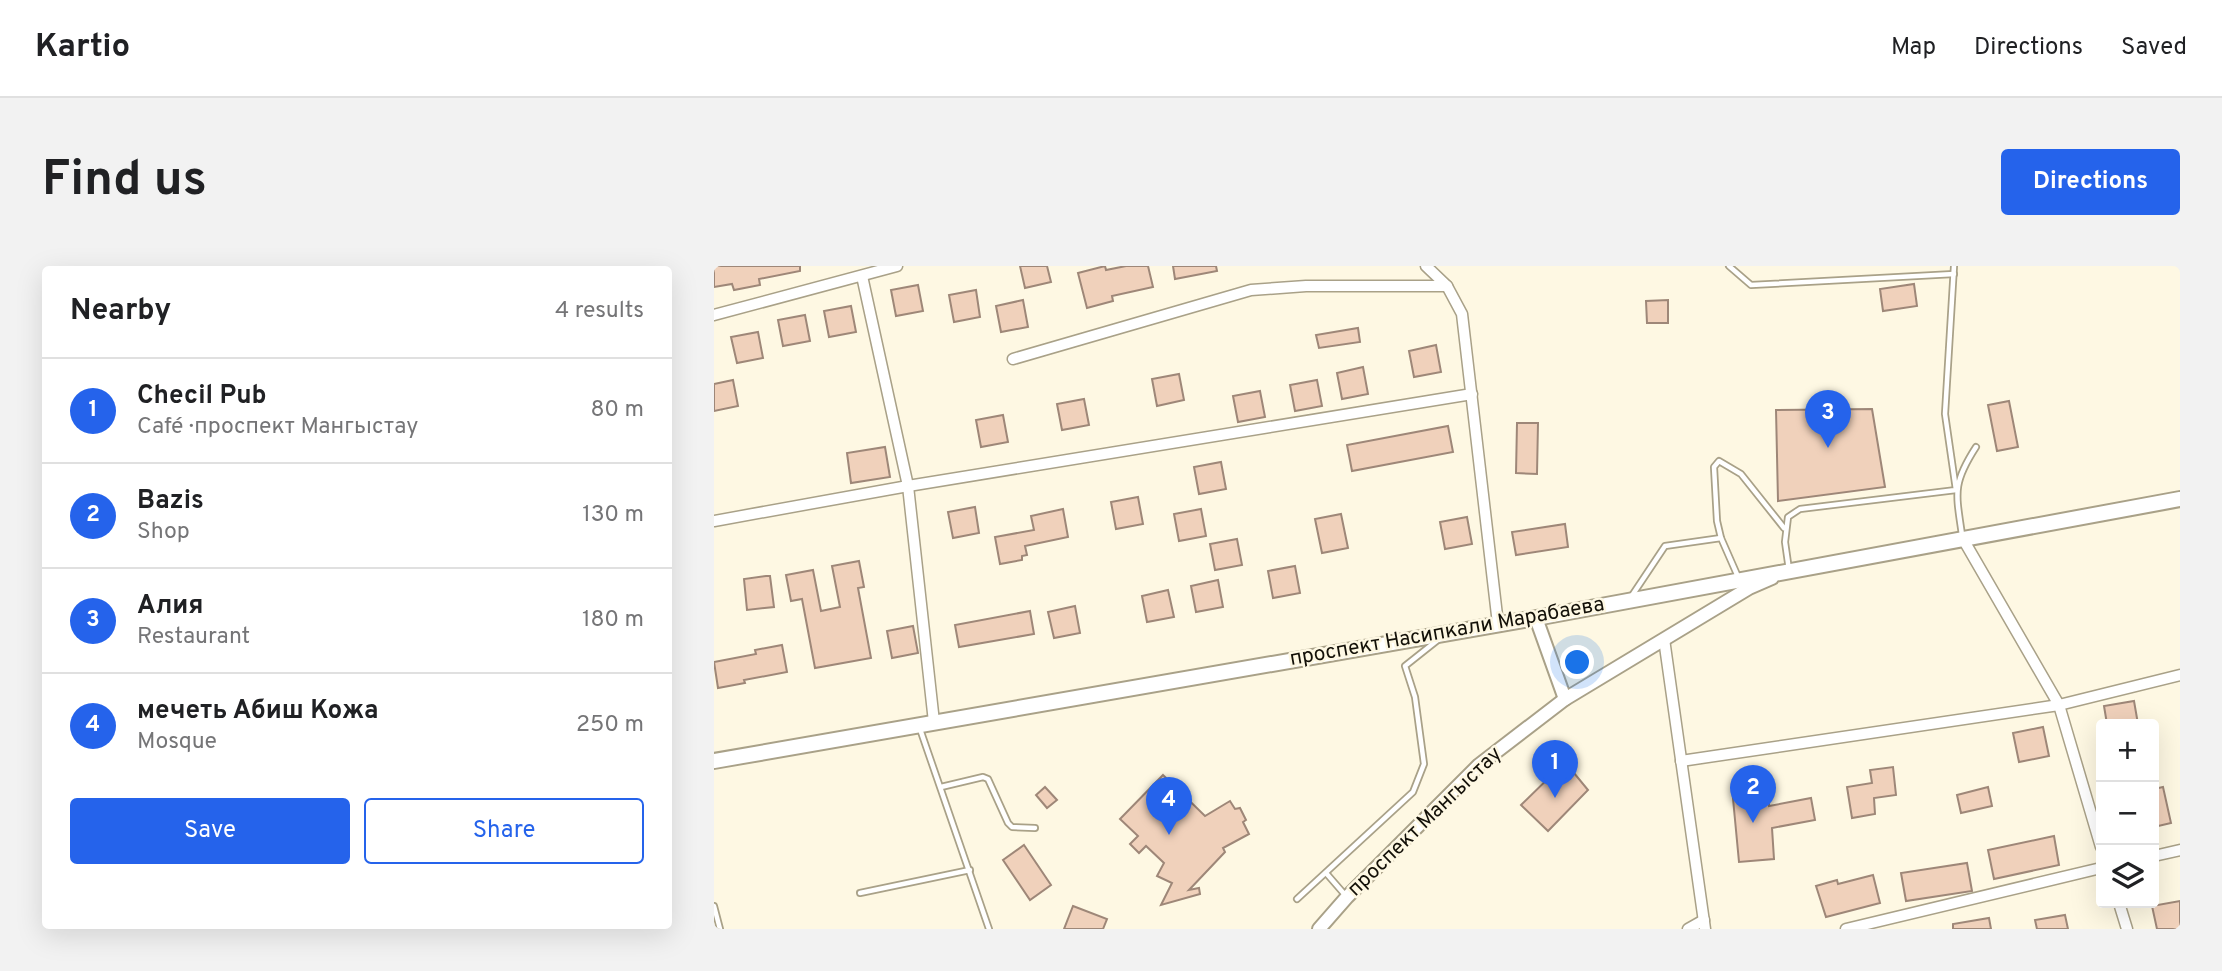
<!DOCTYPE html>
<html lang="en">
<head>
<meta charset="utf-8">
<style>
  :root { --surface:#fff; --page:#f2f2f2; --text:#202124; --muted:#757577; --line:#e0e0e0; --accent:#2563eb }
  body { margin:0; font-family:Overpass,sans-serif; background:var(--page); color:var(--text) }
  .controls { position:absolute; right:21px; bottom:21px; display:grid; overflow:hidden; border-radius:7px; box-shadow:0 7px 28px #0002 }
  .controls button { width:63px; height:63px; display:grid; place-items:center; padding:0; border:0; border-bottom:2px solid var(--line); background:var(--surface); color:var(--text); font:35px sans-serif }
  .you { position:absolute; left:864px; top:397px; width:24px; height:24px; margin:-18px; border:5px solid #fff; border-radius:50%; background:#1a73e8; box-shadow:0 0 0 10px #1a73e833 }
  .badge { display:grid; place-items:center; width:46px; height:46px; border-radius:50%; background:var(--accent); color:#fff; font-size:23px; font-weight:700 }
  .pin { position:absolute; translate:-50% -58px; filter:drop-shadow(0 2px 4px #0008) }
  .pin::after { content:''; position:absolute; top:37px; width:24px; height:21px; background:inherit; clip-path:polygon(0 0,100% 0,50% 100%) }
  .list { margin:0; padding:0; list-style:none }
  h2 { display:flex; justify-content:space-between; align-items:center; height:91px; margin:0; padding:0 28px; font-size:30px }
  h2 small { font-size:23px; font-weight:400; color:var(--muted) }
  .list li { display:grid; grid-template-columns:46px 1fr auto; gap:21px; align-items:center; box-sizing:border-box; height:105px; padding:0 28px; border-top:2px solid var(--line) }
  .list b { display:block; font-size:26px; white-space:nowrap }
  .list p { margin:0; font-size:23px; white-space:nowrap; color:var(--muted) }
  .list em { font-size:23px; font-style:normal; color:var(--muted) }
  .actions { display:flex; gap:14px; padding:21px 28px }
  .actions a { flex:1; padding:16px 0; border:2px solid var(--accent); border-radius:7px; text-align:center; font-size:24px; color:var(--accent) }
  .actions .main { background:var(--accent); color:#fff }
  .icon { flex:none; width:38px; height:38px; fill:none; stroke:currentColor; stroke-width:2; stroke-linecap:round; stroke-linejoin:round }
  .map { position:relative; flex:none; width:1466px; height:663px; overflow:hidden; border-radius:7px }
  header { display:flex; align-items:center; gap:42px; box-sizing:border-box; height:98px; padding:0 35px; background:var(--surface); border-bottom:2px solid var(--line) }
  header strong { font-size:33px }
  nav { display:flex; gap:38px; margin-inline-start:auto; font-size:24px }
  .intro { display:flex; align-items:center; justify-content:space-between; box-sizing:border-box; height:168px; padding:0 42px }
  h1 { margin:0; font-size:49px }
  .button { padding:18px 32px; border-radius:7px; background:var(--accent); color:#fff; font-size:24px; font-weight:700 }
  main { display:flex; gap:42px; padding:0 42px }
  aside { flex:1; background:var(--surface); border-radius:7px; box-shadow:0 7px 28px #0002 }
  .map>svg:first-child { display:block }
</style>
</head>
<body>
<header>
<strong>Kartio</strong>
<nav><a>Map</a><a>Directions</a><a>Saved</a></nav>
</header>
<div class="intro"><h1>Find us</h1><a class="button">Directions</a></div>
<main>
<aside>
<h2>Nearby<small>4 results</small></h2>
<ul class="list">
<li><span class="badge">1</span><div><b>Checil Pub</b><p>Café · проспект Мангыстау</p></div><em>80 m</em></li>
<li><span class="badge">2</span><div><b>Bazis</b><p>Shop</p></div><em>130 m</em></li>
<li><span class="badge">3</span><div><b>Алия</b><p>Restaurant</p></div><em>180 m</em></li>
<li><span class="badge">4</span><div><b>мечеть Абиш Кожа</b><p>Mosque</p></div><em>250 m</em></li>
</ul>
<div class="actions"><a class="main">Save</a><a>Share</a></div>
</aside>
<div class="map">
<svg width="1466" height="663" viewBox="0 0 1466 663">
  <rect width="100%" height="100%" fill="#fef8e3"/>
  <g fill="#f0d1bb" stroke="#9e8778" stroke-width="2">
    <polygon points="0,0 86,0 86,5 45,13 46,19 20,24 18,18 0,21"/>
    <polygon points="306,0 333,0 337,16 311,22"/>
    <polygon points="391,0 392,4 412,0 434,0 439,21 398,30 399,35 373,42 364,7"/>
    <polygon points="459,0 502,0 503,5 461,13"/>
    <polygon points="1200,18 1203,40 1169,45 1166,23"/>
    <polygon points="204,19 209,45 182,50 177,24"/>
    <polygon points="262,24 266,51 240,56 235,29"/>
    <polygon points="309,34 314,61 287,66 282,40"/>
    <polygon points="954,34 954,57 933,57 932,35"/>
    <polygon points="137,40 142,66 115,71 110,45"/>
    <polygon points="91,49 96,75 69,80 64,54"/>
    <polygon points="644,62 646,76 605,82 602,69"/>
    <polygon points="44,66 49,92 23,97 17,71"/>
    <polygon points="722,79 727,106 700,111 695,85"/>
    <polygon points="649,101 654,128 628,133 623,107"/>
    <polygon points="465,108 470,134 443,140 438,113"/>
    <polygon points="19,114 24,140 0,145 0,118"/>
    <polygon points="603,114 608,140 581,145 576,119"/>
    <polygon points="546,125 551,151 524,156 519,130"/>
    <polygon points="370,133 375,159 348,164 343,138"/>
    <polygon points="1295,135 1304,181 1283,185 1274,139"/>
    <polygon points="1158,143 1171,221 1064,235 1062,144"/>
    <polygon points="289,149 294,176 267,181 262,154"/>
    <polygon points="803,157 824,157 823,208 802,207"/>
    <polygon points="734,160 739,186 638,205 633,179"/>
    <polygon points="171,181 176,211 137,217 133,187"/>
    <polygon points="507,196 512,223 485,228 480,201"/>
    <polygon points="424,231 429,258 402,263 397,236"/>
    <polygon points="261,241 265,267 239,272 234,246"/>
    <polygon points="349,243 354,271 311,280 313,289 308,290 308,294 286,298 281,271 320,264 317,250"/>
    <polygon points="487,243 492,270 465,275 460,248"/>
    <polygon points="627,248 634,282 608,287 601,253"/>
    <polygon points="753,251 758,278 731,283 726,256"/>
    <polygon points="851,258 854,281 802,289 798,266"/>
    <polygon points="523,273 528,299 501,304 496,278"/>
    <polygon points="145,295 150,321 144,322 157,392 101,402 88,333 77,335 72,309 99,304 107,345 126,341 118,300"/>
    <polygon points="581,300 586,327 559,332 554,305"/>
    <polygon points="52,310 56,310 60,341 33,344 30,313"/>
    <polygon points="504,314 509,341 482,346 477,320"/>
    <polygon points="454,324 460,351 433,356 428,330"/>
    <polygon points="361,340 366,367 340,372 334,346"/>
    <polygon points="316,345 320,368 245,381 241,359"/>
    <polygon points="199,360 204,387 178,392 173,365"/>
    <polygon points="68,379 73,406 30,414 31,417 4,422 0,396 42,388 41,384"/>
    <polygon points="1420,435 1424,458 1393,458 1390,440"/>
    <polygon points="1329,461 1335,490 1305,496 1299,467"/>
    <polygon points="851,496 874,524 834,565 807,539"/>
    <polygon points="1179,501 1182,529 1160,532 1161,548 1138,552 1133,521 1158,517 1156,504"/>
    <polygon points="449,509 491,550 516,535 521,543 526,542 532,554 529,556 535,568 509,582 511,586 475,624 485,622 486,628 447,639 458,617 443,610 450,597 432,580 425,587 416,578 424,570 406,553"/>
    <polygon points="1053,519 1055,540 1097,532 1101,554 1058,562 1060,593 1025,596 1018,522"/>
    <polygon points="331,521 343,534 333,542 322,529"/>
    <polygon points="1274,521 1278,540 1247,547 1243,529"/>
    <polygon points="1449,521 1457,557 1440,561 1440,523"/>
    <polygon points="1340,570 1345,599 1280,613 1274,584"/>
    <polygon points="310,579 337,619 316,634 289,594"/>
    <polygon points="1253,597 1258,625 1192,635 1187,607"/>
    <polygon points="1159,609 1166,637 1112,651 1102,620 1123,614 1124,618"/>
    <polygon points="1466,635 1466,663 1443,663 1438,640"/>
    <polygon points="359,640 393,653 389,663 350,663"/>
    <polygon points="1351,649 1354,663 1323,663 1321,654"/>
    <polygon points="1275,652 1277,663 1239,663 1239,658"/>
  </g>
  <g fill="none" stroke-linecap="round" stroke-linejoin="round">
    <defs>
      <g id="service">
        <polyline points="1015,0 1037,19 1240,8"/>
        <path d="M1248 269C1242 227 1238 218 1262 181"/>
        <polyline points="1007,272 1003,255 1000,201 1005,195 1027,208 1070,262"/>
        <polyline points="1075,304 1071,276 1074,251 1086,243 1242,224 1231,148 1240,0"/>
        <polyline points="917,331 951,280 1007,272 1025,313"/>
        <polyline points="206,463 275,663"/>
        <polyline points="227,521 269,511 274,513 294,557 298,561 321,562"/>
        <polyline points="612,607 632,630"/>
        <polyline points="146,627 256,604"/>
        <polyline points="583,633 699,526 710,498 701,431 691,400 725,373"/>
        <polyline points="0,640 6,663"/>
      </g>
      <g id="minor">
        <polyline points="712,0 733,20 748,48 784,358"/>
        <polyline points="148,10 194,220 220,456"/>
        <polyline points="0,49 183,0"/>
        <polyline points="299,93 537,24 592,20 733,20"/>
        <polyline points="0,255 194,220 758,128"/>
        <polyline points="1249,273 1345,439 1387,581"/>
        <polyline points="950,373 991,663"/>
        <polyline points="967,495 1345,439 1466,409"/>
        <polyline points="1440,590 1466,584"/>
        <polyline points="1405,637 1413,663"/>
        <polyline points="974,663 990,654"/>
        <polyline points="1132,663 1387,602"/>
      </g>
      <g id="tertiary">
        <polyline points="822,352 851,433"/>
        <polyline points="605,663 633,631 765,499 851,433 1035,322 1058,312"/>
      </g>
      <polyline id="secondary" points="0,495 822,352 1466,233"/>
    </defs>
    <use href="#service" stroke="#a9a188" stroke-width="8"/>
    <use href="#minor" stroke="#a9a188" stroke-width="13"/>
    <use href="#tertiary" stroke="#a9a188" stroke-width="16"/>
    <use href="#secondary" stroke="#a9a188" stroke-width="18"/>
    <use href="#service" stroke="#fff" stroke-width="4.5"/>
    <use href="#minor" stroke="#fff" stroke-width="10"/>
    <use href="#tertiary" stroke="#fff" stroke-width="12"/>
    <use href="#secondary" stroke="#fff" stroke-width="14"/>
  </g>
  <g text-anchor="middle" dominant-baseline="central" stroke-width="5" stroke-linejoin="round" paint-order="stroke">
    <g font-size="21" fill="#131008" stroke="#fef8e3">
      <text transform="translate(733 366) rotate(-10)">проспект Насипкали Марабаева</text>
      <text transform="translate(711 556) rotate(-44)">проспект Мангыстау</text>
    </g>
  </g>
</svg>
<div class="controls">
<button>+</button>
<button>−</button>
<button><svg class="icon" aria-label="layers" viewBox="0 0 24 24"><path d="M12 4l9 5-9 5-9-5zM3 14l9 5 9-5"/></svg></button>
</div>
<div class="you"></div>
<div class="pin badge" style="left:841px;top:532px">1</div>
<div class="pin badge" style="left:1039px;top:557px">2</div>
<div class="pin badge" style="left:1114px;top:182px">3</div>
<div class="pin badge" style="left:455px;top:569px">4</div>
</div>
</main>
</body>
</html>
